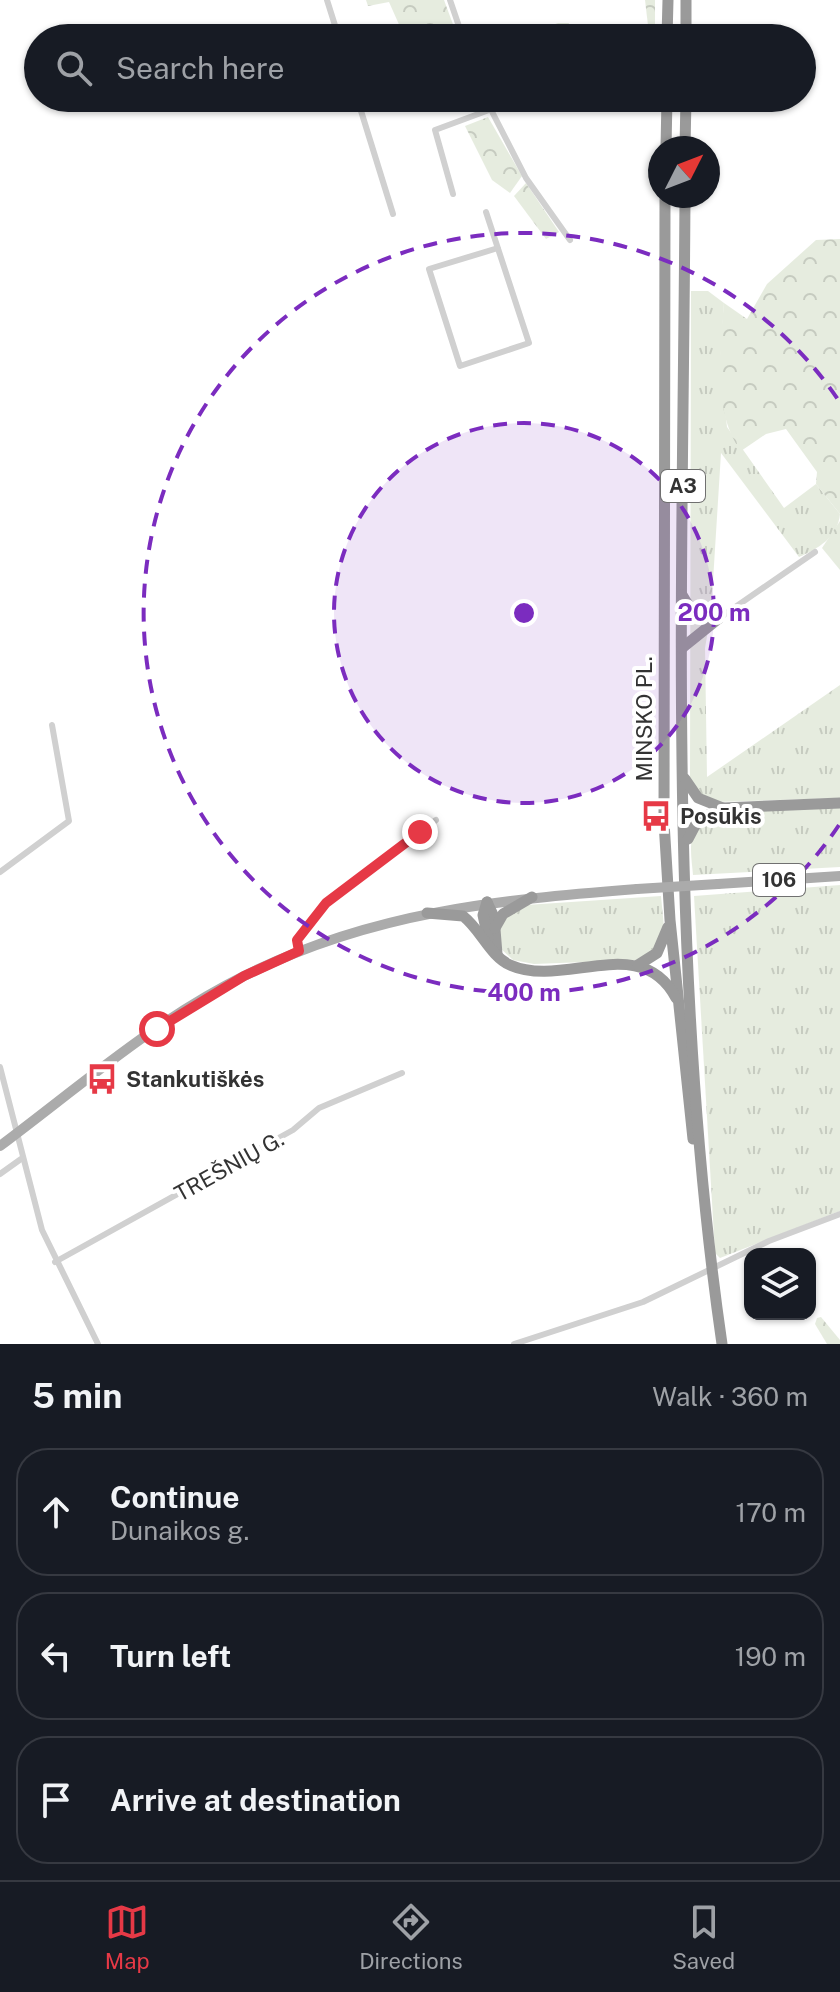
<!DOCTYPE html>
<html lang="en">
<head>
<meta charset="utf-8">
<style>
  :root { --surface:#171b24; --page:#20242c; --text:#f1f3f6; --muted:#9ea1a6; --line:#363941; --accent:#e63946 }
  body { margin:0; font-family:"Public Sans",sans-serif; background:var(--page); color:var(--text) }
  .controls { position:absolute; right:24px; bottom:24px; display:grid; overflow:hidden; border-radius:16px; box-shadow:0 2px 6px #0004 }
  .controls button { width:72px; height:72px; display:grid; place-items:center; padding:0; border:0; border-bottom:2px solid var(--line); background:var(--surface); color:var(--text); font:40px sans-serif }
  .compass { position:absolute; left:648px; top:136px; width:72px; height:72px; border-radius:50%; background:var(--surface); box-shadow:0 2px 6px #0004; rotate:48deg }
  .stop { position:absolute; width:24px; height:24px; margin:-18px; border:6px solid #e63946; border-radius:50%; background:#fff }
  .stop.end { background:#e63946; border-color:#fff; box-shadow:0 2px 8px #0008 }
  .list { margin:0; padding:0; list-style:none }
  h2 { display:flex; justify-content:space-between; align-items:center; height:104px; margin:0; padding:0 32px; font-size:34px }
  h2 small { font-size:26px; font-weight:400; color:var(--muted) }
  .list li { display:grid; grid-template-columns:52px 1fr auto; gap:24px; align-items:center; box-sizing:border-box; height:128px; margin:0 16px 16px; padding:0 16px; border:2px solid var(--line); border-radius:32px }
  .list b { display:block; font-size:30px; white-space:nowrap }
  .list p { margin:0; font-size:26px; white-space:nowrap; color:var(--muted) }
  .list em { font-size:26px; font-style:normal; color:var(--muted) }
  .icon { flex:none; width:44px; height:44px; fill:none; stroke:currentColor; stroke-width:2; stroke-linecap:round; stroke-linejoin:round }
  .map { position:relative; flex:none; width:840px; height:1344px; overflow:hidden }
  .search { position:absolute; background:var(--surface); box-shadow:0 2px 6px #0004; left:24px; right:24px; top:24px; height:88px; display:flex; align-items:center; gap:20px; box-sizing:border-box; padding:0 28px; border-radius:44px; color:var(--muted); font-size:30px }
  .sheet { height:536px; background:var(--surface) }
  nav { display:flex; justify-content:space-around; align-items:center; box-sizing:border-box; height:112px; border-top:2px solid var(--line); background:var(--surface); font-size:22px; color:var(--muted) }
  nav a { display:grid; justify-items:center; gap:4px }
  nav .on { color:var(--accent) }
  .map>svg:first-child { display:block }
</style>
</head>
<body>
<div class="map">
<svg width="840" height="1344" viewBox="0 0 840 1344">
  <defs>
    <pattern id="grass-tufts" width="24" height="20" patternUnits="userSpaceOnUse" patternTransform="scale(2)"><rect width="24" height="20" fill="#e6ecdf"/><path d="M3 7l-1-3M5 7V3M7 7l1-3M15 17l-1-3M17 17v-4M19 17l1-3" fill="none" stroke="#c6cbc0"/></pattern>
    <pattern id="forest-crowns" width="20" height="18" patternUnits="userSpaceOnUse" patternTransform="scale(2)"><rect width="20" height="18" fill="#e6ecdf"/><path d="M2 6a3 3 0 1 1 6 0M12 15a3 3 0 1 1 6 0" fill="none" stroke="#c6cbc0"/></pattern>
  </defs>
  <rect width="100%" height="100%" fill="#fff"/>
  <g fill="url(#grass-tufts)">
    <polygon points="558,23 569,23 564,38 519,38"/>
    <path d="M691 291H708L724 303 720 365 727 427 784 508 816 484 840 514C838 537 818 549 799 557L721 453 711 613 705 648 707 777 840 685V798L718 802 703 798 690 780Z"/>
    <path d="M840 808V867L693 875C692 861 687 838 698 826 720 803 807 809 840 808Z"/>
    <polygon points="840,885 840,1211 720,1258 715,1253 694,896"/>
    <polygon points="661,896 664,927 657,948 636,960 534,964 513,960 499,947 500,922 526,905"/>
  </g>
  <g fill="url(#forest-crowns)">
    <polygon points="366,0 444,0 458,38 405,38 389,2 368,6"/>
    <polygon points="645,0 655,0 655,30 649,34"/>
    <polygon points="488,117 522,176 510,193 492,180 465,126"/>
    <polygon points="526,183 559,232 546,239 514,196"/>
    <path d="M840 239V514L816 484 817 472 786 429 766 434 741 451C712 412 720 348 724 303L747 319 767 284 816 240Z"/>
    <polygon points="840,521 840,570 822,548"/>
    <polygon points="821,1317 840,1340 840,1344 827,1344 815,1324 817,1318"/>
  </g>
  <g fill="none" stroke-linecap="round" stroke-linejoin="round">
    <g stroke="#d0d0d0" stroke-width="6">
      <polyline points="327,0 339,38"/>
      <polyline points="450,0 463,38"/>
      <polyline points="357,98 393,214"/>
      <polyline points="485,98 526,178 570,240"/>
      <polyline points="453,194 435,130 489,110"/>
      <polyline points="486,212 529,343 460,366 429,269 498,248"/>
      <polyline points="718,619 815,552"/>
      <polyline points="0,872 69,821 52,725"/>
      <polyline points="299,951 297,940 326,903 436,820"/>
      <polyline points="0,1067 42,1230 98,1344"/>
      <polyline points="0,1174 21,1159"/>
      <polyline points="55,1262 293,1130 319,1108 402,1073"/>
      <polyline points="514,1344 643,1302 769,1241 840,1214"/>
    </g>
    <g stroke="#ababab" stroke-width="10">
      <polyline points="718,884 840,876"/>
      <path d="M0 1146C79 1087 155 1020 244 976 372 912 497 900 637 889"/>
    </g>
    <g stroke="#9a9a9a" stroke-width="11">
      <polyline points="667,38 668,0"/>
      <polyline points="686,38 686,0"/>
      <polyline points="666,148 667,98"/>
      <polyline points="685,148 686,98"/>
      <polyline points="665,196 664,822 670,920 693,1139"/>
      <path d="M685 196C683 578 667 965 722 1344"/>
      <path d="M682 595C691 611 699 620 718 619"/>
      <polyline points="682,648 718,619"/>
      <polyline points="685,779 698,798 723,808"/>
      <polyline points="688,839 698,820 723,808 840,803"/>
      <polyline points="487,902 494,917 497,954"/>
      <polyline points="487,902 483,915 488,938"/>
      <path d="M427 913 463 916C481 930 490 956 510 965 564 989 641 931 676 998"/>
      <polyline points="495,928 503,914 532,897"/>
      <polyline points="638,965 657,953 668,927"/>
    </g>
    <polyline stroke="#ababab" stroke-width="10" points="637,889 718,884"/>
  </g>
  <g fill="none" stroke-linecap="round" stroke-linejoin="round">
    <polyline stroke="#e63946" stroke-width="10" points="157,1029 244,976 299,951 297,940 326,903 420,832"/>
  </g>
  <circle cx="524" cy="613" r="190" fill="#7b2cbf" fill-opacity=".12"/>
  <g fill="none" stroke="#7b2cbf" stroke-width="4" stroke-dasharray="14 10">
    <circle cx="524" cy="613" r="190"/>
    <path d="M839 825A380 380 0 1 1 839 401"/>
  </g>
  <defs>
    <symbol id="bus-bare" viewBox="-9 -9 18 18"><path d="M-5-6H5V4H4V6H2V4H-2V6H-4V4H-5ZM-3.5-4V0h7V-4ZM-3.5 1.2v1.5H-2V1.2ZM2 1.2v1.5H3.5V1.2Z" fill="#e63946" stroke="#fff" stroke-width="2.5" paint-order="stroke"/></symbol>
  </defs>
  <g fill-rule="evenodd">
    <use href="#bus-bare" x="634" y="794" width="44" height="44"/>
    <use href="#bus-bare" x="80" y="1057" width="44" height="44"/>
  </g>
  <g text-anchor="middle" dominant-baseline="central" stroke-width="8" stroke-linejoin="round" paint-order="stroke">
    <g fill="#fff" stroke="#707070" stroke-width="2">
      <rect x="661" y="470" width="44" height="32" rx="6"/>
      <rect x="753" y="864" width="52" height="32" rx="6"/>
    </g>
    <g font-size="20" font-weight="bold" fill="#333">
      <text x="683" y="486">A3</text>
      <text x="779" y="880">106</text>
    </g>
    <g font-size="22" fill="#333" stroke="#fff">
      <text transform="translate(644 719) rotate(-90)">MINSKO PL.</text>
      <text transform="translate(229 1166) rotate(-29)">TREŠNIŲ G.</text>
    </g>
    <g font-size="22" font-weight="bold" fill="#333" stroke="#fff" text-anchor="start">
      <text x="680" y="816">Posūkis</text>
      <text x="126" y="1079">Stankutiškės</text>
    </g>
  </g>
  <circle cx="524" cy="613" r="12" fill="#7b2cbf" stroke="#fff" stroke-width="4"/>
  <g font-size="24" text-anchor="middle" font-weight="bold" fill="#7b2cbf" stroke="#fff" stroke-width="8" stroke-linejoin="round" paint-order="stroke">
    <text x="714" y="621">200 m</text>
    <text x="524" y="1001">400 m</text>
  </g>
</svg>
<div class="controls">
<button><svg class="icon" aria-label="layers" viewBox="0 0 24 24"><path d="M12 4l9 5-9 5-9-5zM3 14l9 5 9-5"/></svg></button>
</div>
<svg class="compass" viewBox="-18 -18 36 36"><path d="M0-13l5 13h-10z" fill="#e53935"/><path d="M0 13l5-13h-10z" fill="#9ea1a6"/></svg>
<div class="stop" style="left:157px;top:1029px"></div>
<div class="stop end" style="left:420px;top:832px"></div>
<div class="search"><svg class="icon" aria-label="search" viewBox="0 0 24 24"><circle cx="10" cy="10" r="6"/><path d="M15 15l6 6"/></svg>Search here</div>
</div>
<section class="sheet">
<h2>5 min<small>Walk · 360 m</small></h2>
<ul class="list">
<li><svg class="icon" aria-label="ahead" viewBox="0 0 24 24"><path d="M12 20V5M6 11l6-6 6 6"/></svg><div><b>Continue</b><p>Dunaikos g.</p></div><em>170 m</em></li>
<li><svg class="icon" aria-label="left" viewBox="0 0 24 24"><path d="M17 20v-9H6M10 6l-5 5 5 5"/></svg><div><b>Turn left</b></div><em>190 m</em></li>
<li><svg class="icon" aria-label="arrive" viewBox="0 0 24 24"><path d="M6 21V4h12l-3 4 3 4H6"/></svg><div><b>Arrive at destination</b></div></li>
</ul>
</section>
<nav>
<a class="on"><svg class="icon" aria-label="map" viewBox="0 0 24 24"><path d="M3 6l6-2 6 2 6-2v14l-6 2-6-2-6 2zM9 4v14M15 6v14"/></svg>Map</a>
<a><svg class="icon" aria-label="directions" viewBox="0 0 24 24"><path d="M12 3l9 9-9 9-9-9zM9 14v-3h6M13 9l2 2-2 2"/></svg>Directions</a>
<a><svg class="icon" aria-label="saved" viewBox="0 0 24 24"><path d="M7 4h10v16l-5-4-5 4z"/></svg>Saved</a>
</nav>
</body>
</html>
